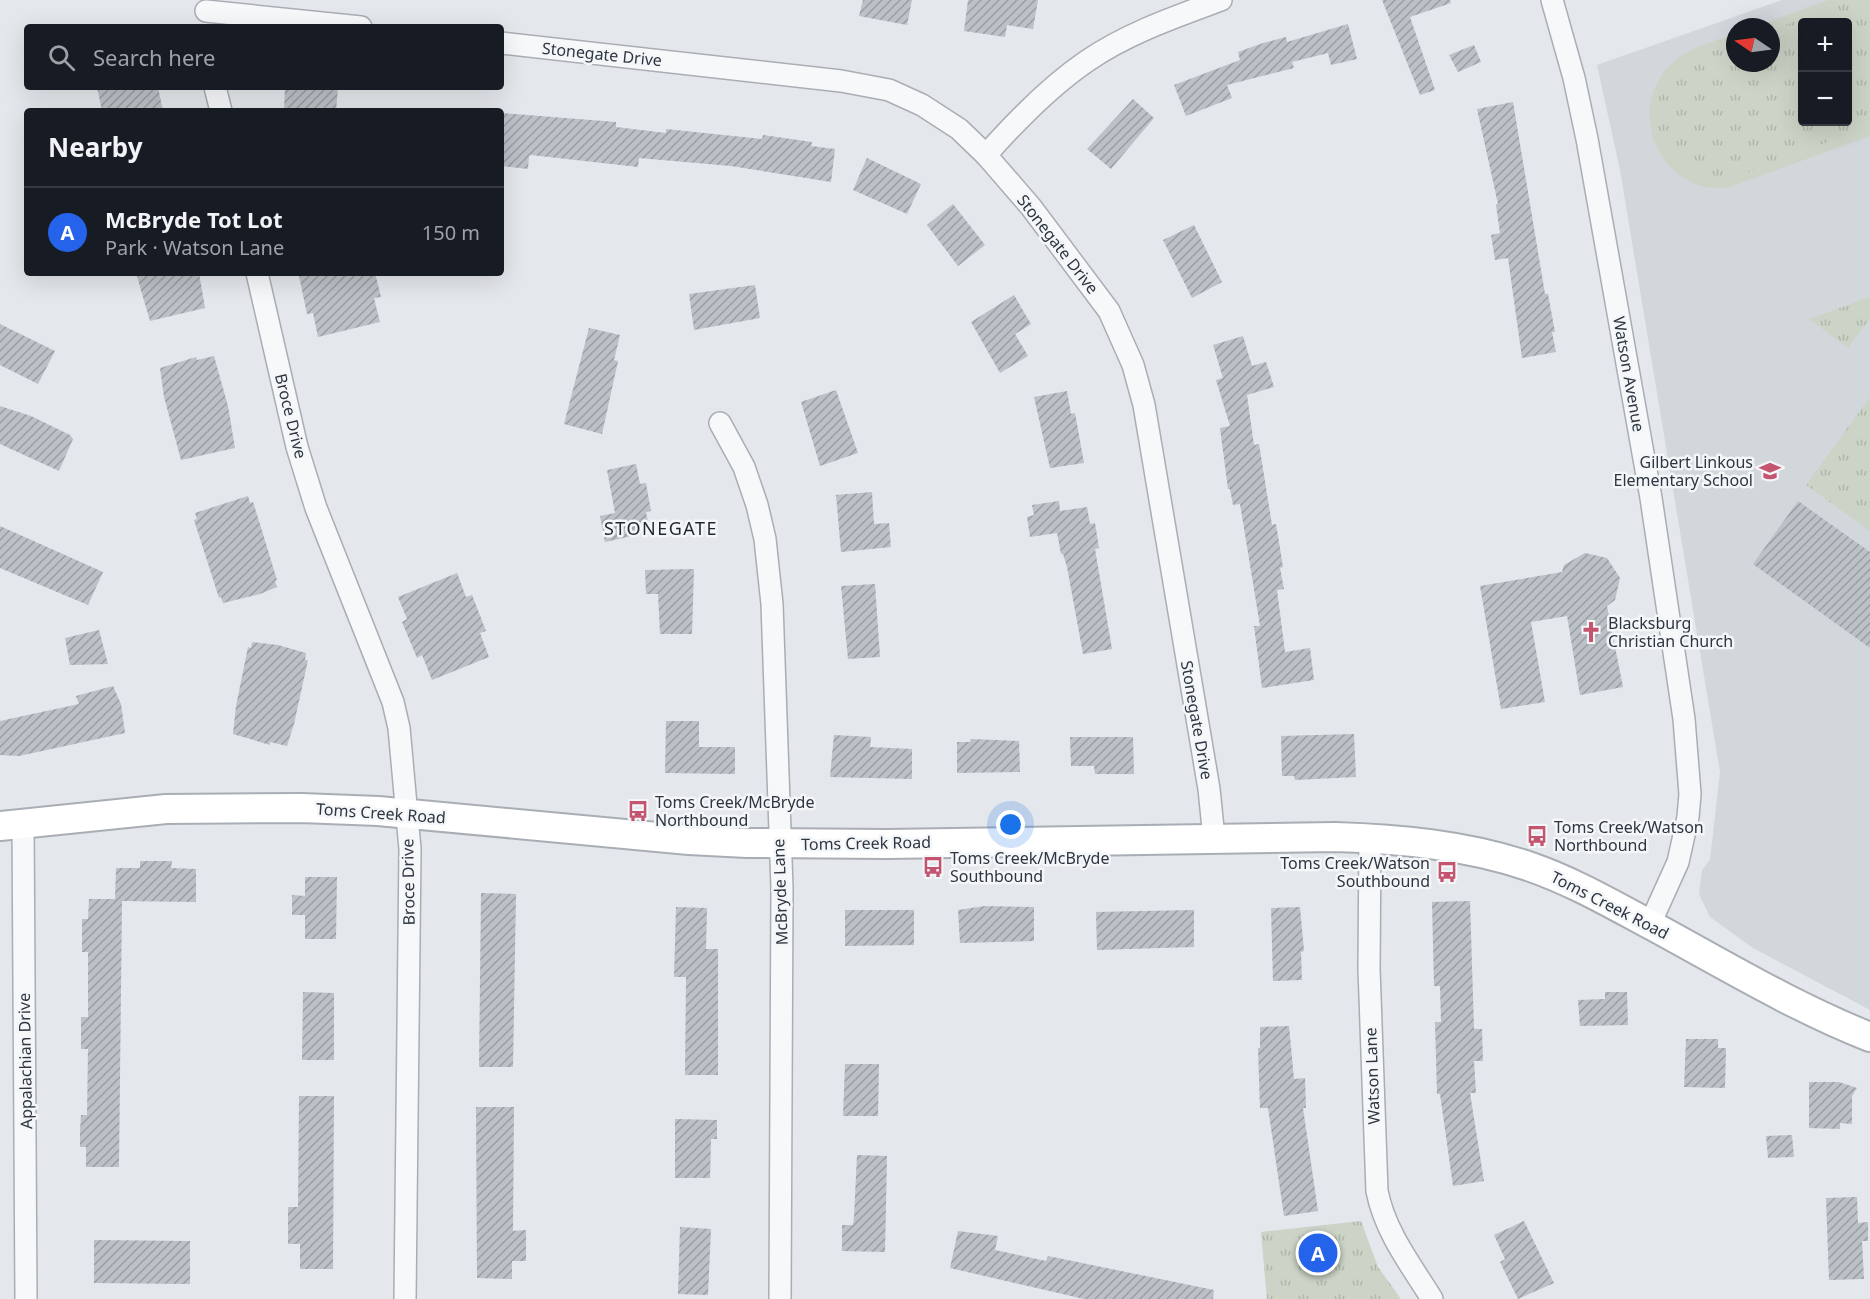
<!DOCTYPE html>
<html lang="en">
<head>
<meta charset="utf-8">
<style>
  :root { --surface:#171b24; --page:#20242c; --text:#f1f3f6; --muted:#9ea1a6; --line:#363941; --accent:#2563eb }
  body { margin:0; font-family:"Noto Sans",sans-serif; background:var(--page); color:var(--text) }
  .controls { position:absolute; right:18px; top:18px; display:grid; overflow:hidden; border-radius:6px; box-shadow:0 6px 24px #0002 }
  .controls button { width:54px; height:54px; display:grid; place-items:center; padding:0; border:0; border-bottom:2px solid var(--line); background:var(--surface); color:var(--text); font:30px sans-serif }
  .compass { position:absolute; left:1726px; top:18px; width:54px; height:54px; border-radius:50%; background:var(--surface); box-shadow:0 6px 24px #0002; rotate:283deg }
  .you { position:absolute; left:1011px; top:825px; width:21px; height:21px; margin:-15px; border:4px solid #fff; border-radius:50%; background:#1a73e8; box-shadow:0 0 0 9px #1a73e833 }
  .badge { display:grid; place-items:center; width:39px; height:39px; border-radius:50%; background:var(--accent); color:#fff; font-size:20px; font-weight:700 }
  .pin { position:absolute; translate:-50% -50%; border:3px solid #fff; box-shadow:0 2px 6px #0006 }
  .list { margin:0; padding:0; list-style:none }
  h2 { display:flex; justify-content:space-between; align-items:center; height:78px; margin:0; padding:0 24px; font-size:26px }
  h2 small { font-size:20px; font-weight:400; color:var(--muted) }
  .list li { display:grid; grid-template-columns:39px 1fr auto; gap:18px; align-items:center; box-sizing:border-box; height:90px; padding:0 24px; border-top:2px solid var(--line) }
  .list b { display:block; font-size:22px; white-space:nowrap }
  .list p { margin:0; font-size:20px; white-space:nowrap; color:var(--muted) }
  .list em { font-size:20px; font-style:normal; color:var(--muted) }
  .icon { flex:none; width:33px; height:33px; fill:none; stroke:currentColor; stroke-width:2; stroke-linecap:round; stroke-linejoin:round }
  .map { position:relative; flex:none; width:1870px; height:1299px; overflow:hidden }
  .search { position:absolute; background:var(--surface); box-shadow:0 6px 24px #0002; left:24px; top:24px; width:480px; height:66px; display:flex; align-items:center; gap:15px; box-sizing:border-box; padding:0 21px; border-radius:6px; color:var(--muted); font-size:22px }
  .panel { position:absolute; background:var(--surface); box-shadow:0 6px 24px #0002; left:24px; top:108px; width:480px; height:168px; border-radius:6px }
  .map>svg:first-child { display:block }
</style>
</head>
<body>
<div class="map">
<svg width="1870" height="1299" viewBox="0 0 1870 1299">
  <defs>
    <pattern id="grass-tufts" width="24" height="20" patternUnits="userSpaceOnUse" patternTransform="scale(1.5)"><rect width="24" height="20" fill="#cbd4c6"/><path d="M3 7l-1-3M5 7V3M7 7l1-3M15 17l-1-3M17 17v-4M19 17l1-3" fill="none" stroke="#afb7ab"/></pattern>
    <pattern id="building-hatch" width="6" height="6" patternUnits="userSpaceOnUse" patternTransform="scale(1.5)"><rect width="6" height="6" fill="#bcc1c7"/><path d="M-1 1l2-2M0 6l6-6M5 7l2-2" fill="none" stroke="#999ea3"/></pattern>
  </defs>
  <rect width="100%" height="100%" fill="#e4e7eb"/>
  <path fill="#d2d7dc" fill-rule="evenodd" d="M1782 0H1870V1010L1753 948 1710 917 1699 894 1702 870 1710 860 1720 772 1620 170 1597 65ZM1802 22H1848V122H1802ZM1735 27H1771V63H1735Z"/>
  <g fill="url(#grass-tufts)" fill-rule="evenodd">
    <path d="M1852 0H1870V126C1837 139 1804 151 1771 163 1753 170 1733 181 1714 180 1666 177 1639 112 1670 75 1684 57 1714 51 1735 44V63H1771V30ZM1802 22H1848V122H1802Z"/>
    <polygon points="1870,297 1870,318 1848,348 1809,319"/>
    <polygon points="1870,397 1870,531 1806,485"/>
    <polygon points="1361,1221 1378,1267 1401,1299 1267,1299 1261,1232"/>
  </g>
  <g fill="#cbd4c6">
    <polygon points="1828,0 1852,0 1771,30 1771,27 1755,27"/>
    <path d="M1735 34V44C1714 51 1684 57 1670 75 1639 113 1666 177 1714 180 1733 181 1753 170 1771 163 1804 151 1837 139 1870 126V136L1727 188C1661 195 1625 113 1669 66 1685 48 1713 42 1735 34Z"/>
  </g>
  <g fill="url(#building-hatch)">
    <polygon points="863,0 912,0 907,25 859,16"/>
    <polygon points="968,0 1038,0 1033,29 1007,25 1005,37 964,31"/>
    <polygon points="1382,0 1450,0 1451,3 1410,17 1435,90 1420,95"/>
    <polygon points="1348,24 1357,59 1331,65 1328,53 1292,62 1294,68 1227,85 1232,98 1186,116 1174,85 1240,60 1238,52 1263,43 1286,37 1287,42"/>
    <polygon points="1474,45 1481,62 1458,72 1449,55"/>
    <polygon points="97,87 158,87 163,111 102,111"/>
    <polygon points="285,87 338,88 336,111 284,111"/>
    <polygon points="1133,99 1154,118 1111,169 1087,149"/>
    <polygon points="1513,102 1545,294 1548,294 1555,332 1552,332 1556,352 1522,358 1508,258 1495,260 1491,235 1500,233 1496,205 1498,204 1477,109"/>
    <polygon points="501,113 616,122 616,127 666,133 666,129 762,139 763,135 812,142 811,146 835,149 831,182 731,166 639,158 638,167 531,155 529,156 528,169 501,166"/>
    <polygon points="867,158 921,184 907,214 853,190"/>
    <polygon points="953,204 985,245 958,266 927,225"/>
    <polygon points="1194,225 1222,282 1192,298 1163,240"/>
    <polygon points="136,273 199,273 205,308 150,321"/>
    <polygon points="304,273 375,273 381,297 374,298 380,322 318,337 313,313 307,314 299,276 304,275"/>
    <polygon points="755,285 760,318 694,330 689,294"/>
    <polygon points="1014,295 1031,324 1015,334 1028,356 1000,373 971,322"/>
    <polygon points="0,324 55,351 38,384 0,365"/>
    <polygon points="589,328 620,335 614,360 618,361 602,434 564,424"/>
    <polygon points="1243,336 1252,366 1266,362 1274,387 1247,395 1254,445 1259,444 1272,525 1276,524 1283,567 1280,568 1284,589 1277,590 1285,652 1310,648 1314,680 1262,688 1254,626 1260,626 1240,504 1233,505 1230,489 1228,489 1220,428 1230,426 1216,380 1223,378 1213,345"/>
    <polygon points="214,356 228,406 235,448 181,460 164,397 160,368 196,357 197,360"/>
    <polygon points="836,390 858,453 820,466 801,402"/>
    <polygon points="1067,391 1071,414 1075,413 1084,463 1050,468 1034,397"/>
    <polygon points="0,406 31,416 70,435 73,439 59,471 0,444"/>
    <polygon points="636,464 640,484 646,483 651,511 646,512 650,532 605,542 600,516 615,513 607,470"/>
    <polygon points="872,492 874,524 889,523 891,547 841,552 836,495"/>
    <polygon points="248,496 250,503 253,502 263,534 277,580 275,581 277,587 260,594 223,603 221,597 219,598 194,520 197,519 195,513"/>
    <polygon points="1059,501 1060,511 1087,507 1090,524 1095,523 1099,548 1095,549 1112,649 1083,654 1067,567 1063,554 1061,554 1057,533 1030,537 1027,517 1034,515 1032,505"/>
    <polygon points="1798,501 1870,552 1870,648 1753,564"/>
    <polygon points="0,526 103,572 88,605 0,568"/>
    <polygon points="1585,553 1607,558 1620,578 1615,600 1607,606 1623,687 1580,695 1567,616 1531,622 1545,702 1501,709 1480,586 1562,572 1564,565"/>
    <polygon points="694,569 692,634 660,634 658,594 646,594 645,570"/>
    <polygon points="457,573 466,597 472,595 486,631 480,633 489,657 432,680 422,655 417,658 402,622 407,619 398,597"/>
    <polygon points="875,584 880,657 848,659 841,586"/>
    <polygon points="99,630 108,664 70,665 65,638"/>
    <polygon points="252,642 278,645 306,653 305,660 308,660 294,724 287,746 270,742 270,745 233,734 236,706 248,647 251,648"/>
    <polygon points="113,686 121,704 125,733 19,756 0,755 0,721 79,704 76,696"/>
    <polygon points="666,721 699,721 699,747 735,747 735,774 665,773"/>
    <polygon points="1354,734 1356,777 1295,780 1294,776 1282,776 1281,736"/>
    <polygon points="834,735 871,737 870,747 912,749 912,779 830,777"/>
    <polygon points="1070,737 1133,737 1134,774 1095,774 1094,766 1071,766"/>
    <polygon points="971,739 1019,741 1020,772 957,773 957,742 970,742"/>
    <polygon points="140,861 172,861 171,868 196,869 196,902 122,901 119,1167 86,1167 86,1147 80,1147 80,1130 81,1115 87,1115 88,1049 81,1049 81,1017 88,1017 88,952 82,952 82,919 88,919 89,899 115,899 116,868 140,868"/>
    <polygon points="305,877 337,877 336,939 305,939 305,915 292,915 292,895 305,896"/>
    <polygon points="481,893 516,894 513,1067 479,1067"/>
    <polygon points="1470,901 1474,1029 1482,1029 1483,1061 1474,1061 1476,1093 1470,1093 1484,1181 1453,1186 1440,1094 1437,1094 1435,1022 1441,1022 1440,986 1434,986 1432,902"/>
    <polygon points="985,906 1034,907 1034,941 960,943 958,910"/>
    <polygon points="676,907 707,908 706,949 718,949 718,1075 685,1075 686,977 674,977"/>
    <polygon points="1300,907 1304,951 1301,952 1302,980 1273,981 1271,908"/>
    <polygon points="845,910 914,910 914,945 845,946"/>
    <polygon points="1194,910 1194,947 1097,950 1096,912"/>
    <polygon points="303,992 334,993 334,1060 302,1060"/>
    <polygon points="1605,992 1627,992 1628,1025 1580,1026 1578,1000 1605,999"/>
    <polygon points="1289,1026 1294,1079 1305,1078 1306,1108 1303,1108 1318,1211 1284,1216 1268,1108 1260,1108 1258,1048 1260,1048 1260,1027"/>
    <polygon points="1686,1039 1718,1039 1718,1048 1726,1048 1725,1088 1684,1087"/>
    <polygon points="845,1064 879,1064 878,1116 843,1116"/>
    <polygon points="1809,1082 1839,1082 1857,1088 1852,1096 1852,1124 1840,1123 1840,1129 1809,1128"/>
    <polygon points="299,1096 334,1096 333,1269 300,1269 300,1244 288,1244 288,1207 298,1207"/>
    <polygon points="476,1107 514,1107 513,1231 526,1230 526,1261 512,1261 512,1279 477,1278"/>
    <polygon points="675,1119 717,1120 717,1139 711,1139 710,1178 675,1178"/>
    <polygon points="1792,1135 1794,1157 1768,1158 1766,1136"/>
    <polygon points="857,1155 887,1156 885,1252 842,1251 842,1225 853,1225 854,1217"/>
    <polygon points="1857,1197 1858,1223 1868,1222 1868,1241 1862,1241 1864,1279 1829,1280 1826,1198"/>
    <polygon points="1524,1221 1554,1283 1518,1299 1500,1262 1505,1259 1494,1235"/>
    <polygon points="680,1227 711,1229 708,1295 678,1294"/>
    <polygon points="958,1231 998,1236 995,1250 1046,1261 1048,1256 1214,1290 1213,1299 1084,1299 950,1268"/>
    <polygon points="94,1240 190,1241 190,1284 94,1283"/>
  </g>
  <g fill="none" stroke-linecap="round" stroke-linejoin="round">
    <defs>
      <g id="minor">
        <polyline points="1552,0 1574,78 1587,139 1651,498 1684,719 1690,794 1688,817 1678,862 1650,924"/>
        <polyline points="206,11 361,27"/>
        <polyline points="501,43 841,81 889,90 922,105 959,129 986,155 1031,207 1109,311 1133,365 1144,405 1209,789 1214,838"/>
        <polyline points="215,87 221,111"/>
        <path d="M986 155C1016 121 1049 87 1087 61 1128 33 1175 17 1221 0"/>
        <polyline points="257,273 297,447 316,508 393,702 399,728 410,849 405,1299"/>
        <polyline points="720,423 744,467 757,505 765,539 772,604 782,888 780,1299"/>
        <polyline points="23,822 26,1299"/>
        <path d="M1370 838 1369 969 1377 1191C1385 1232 1411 1265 1432 1299"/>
      </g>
      <path id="secondary" d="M0 826 166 809 301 808 378 811 689 840 747 843 888 844 1335 837C1399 839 1466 845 1528 866 1572 881 1610 903 1651 925 1723 964 1794 1007 1870 1037"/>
    </defs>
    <use href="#minor" stroke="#a9aeb5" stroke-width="24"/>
    <use href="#secondary" stroke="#a9aeb5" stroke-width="32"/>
    <use href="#minor" stroke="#f7f8f9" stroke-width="21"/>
    <use href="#secondary" stroke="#fff" stroke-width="28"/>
  </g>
  <defs>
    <symbol id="school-bare" viewBox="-9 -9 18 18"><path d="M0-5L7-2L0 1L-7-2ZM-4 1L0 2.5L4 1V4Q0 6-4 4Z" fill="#c45570" stroke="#f4f6f8" stroke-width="2.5" paint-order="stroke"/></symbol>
    <symbol id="church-bare" viewBox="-9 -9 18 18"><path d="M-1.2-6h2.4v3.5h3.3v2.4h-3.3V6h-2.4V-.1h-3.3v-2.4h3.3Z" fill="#c45570" stroke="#f4f6f8" stroke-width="2.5" paint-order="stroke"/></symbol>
    <symbol id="bus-bare" viewBox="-9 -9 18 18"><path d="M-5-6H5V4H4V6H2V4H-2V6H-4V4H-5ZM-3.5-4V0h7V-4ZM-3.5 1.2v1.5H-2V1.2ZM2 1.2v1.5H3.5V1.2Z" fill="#c45570" stroke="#f4f6f8" stroke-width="2.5" paint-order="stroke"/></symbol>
  </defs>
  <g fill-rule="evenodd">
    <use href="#school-bare" x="1755" y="456" width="30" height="30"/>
    <use href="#church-bare" x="1576" y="617" width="30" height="30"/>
    <use href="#bus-bare" x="623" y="796" width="30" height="30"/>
    <use href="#bus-bare" x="1522" y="821" width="30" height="30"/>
    <use href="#bus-bare" x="918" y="852" width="30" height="30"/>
    <use href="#bus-bare" x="1432" y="857" width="30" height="30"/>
  </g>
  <g text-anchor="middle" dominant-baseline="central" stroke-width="5" stroke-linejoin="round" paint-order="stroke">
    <g font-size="16" fill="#2d3642" stroke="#f4f6f8">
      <text transform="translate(602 54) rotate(6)">Stonegate Drive</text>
      <text transform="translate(1058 244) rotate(52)">Stonegate Drive</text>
      <text transform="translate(1629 374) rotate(80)">Watson Avenue</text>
      <text transform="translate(291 416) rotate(76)">Broce Drive</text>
      <text transform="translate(1197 720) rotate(80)">Stonegate Drive</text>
      <text transform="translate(381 813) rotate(4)">Toms Creek Road</text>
      <text transform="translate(866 843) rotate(-1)">Toms Creek Road</text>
      <text transform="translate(408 882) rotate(-91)">Broce Drive</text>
      <text transform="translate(780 892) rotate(-92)">McBryde Lane</text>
      <text transform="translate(1610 905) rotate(27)">Toms Creek Road</text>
      <text transform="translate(25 1061) rotate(-91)">Appalachian Drive</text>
      <text transform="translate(1372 1076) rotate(-92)">Watson Lane</text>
    </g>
    <g font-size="16" fill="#2d3642" stroke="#f4f6f8" text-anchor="start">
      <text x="1753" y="462" text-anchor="end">Gilbert Linkous<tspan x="1753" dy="18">Elementary School</tspan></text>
      <text x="1608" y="623">Blacksburg<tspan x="1608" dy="18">Christian Church</tspan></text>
      <text x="655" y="802">Toms Creek/McBryde<tspan x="655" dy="18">Northbound</tspan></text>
      <text x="1554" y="827">Toms Creek/Watson<tspan x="1554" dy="18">Northbound</tspan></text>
      <text x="950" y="858">Toms Creek/McBryde<tspan x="950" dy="18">Southbound</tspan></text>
      <text x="1430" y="863" text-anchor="end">Toms Creek/Watson<tspan x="1430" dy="18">Southbound</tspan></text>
    </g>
    <g font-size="18" letter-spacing="1.5" fill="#1f2733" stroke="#f4f6f8">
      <text x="661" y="528">STONEGATE</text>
    </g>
  </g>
</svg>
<div class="controls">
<button>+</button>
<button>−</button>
</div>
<svg class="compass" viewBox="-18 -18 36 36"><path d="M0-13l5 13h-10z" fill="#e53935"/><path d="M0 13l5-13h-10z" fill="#9ea1a6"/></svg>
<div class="you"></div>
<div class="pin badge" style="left:1318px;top:1253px">A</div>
<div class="search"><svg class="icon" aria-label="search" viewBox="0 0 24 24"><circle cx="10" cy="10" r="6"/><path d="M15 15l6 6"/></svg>Search here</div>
<section class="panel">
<h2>Nearby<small></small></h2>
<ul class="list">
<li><span class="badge">A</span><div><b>McBryde Tot Lot</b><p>Park · Watson Lane</p></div><em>150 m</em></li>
</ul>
</section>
</div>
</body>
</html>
